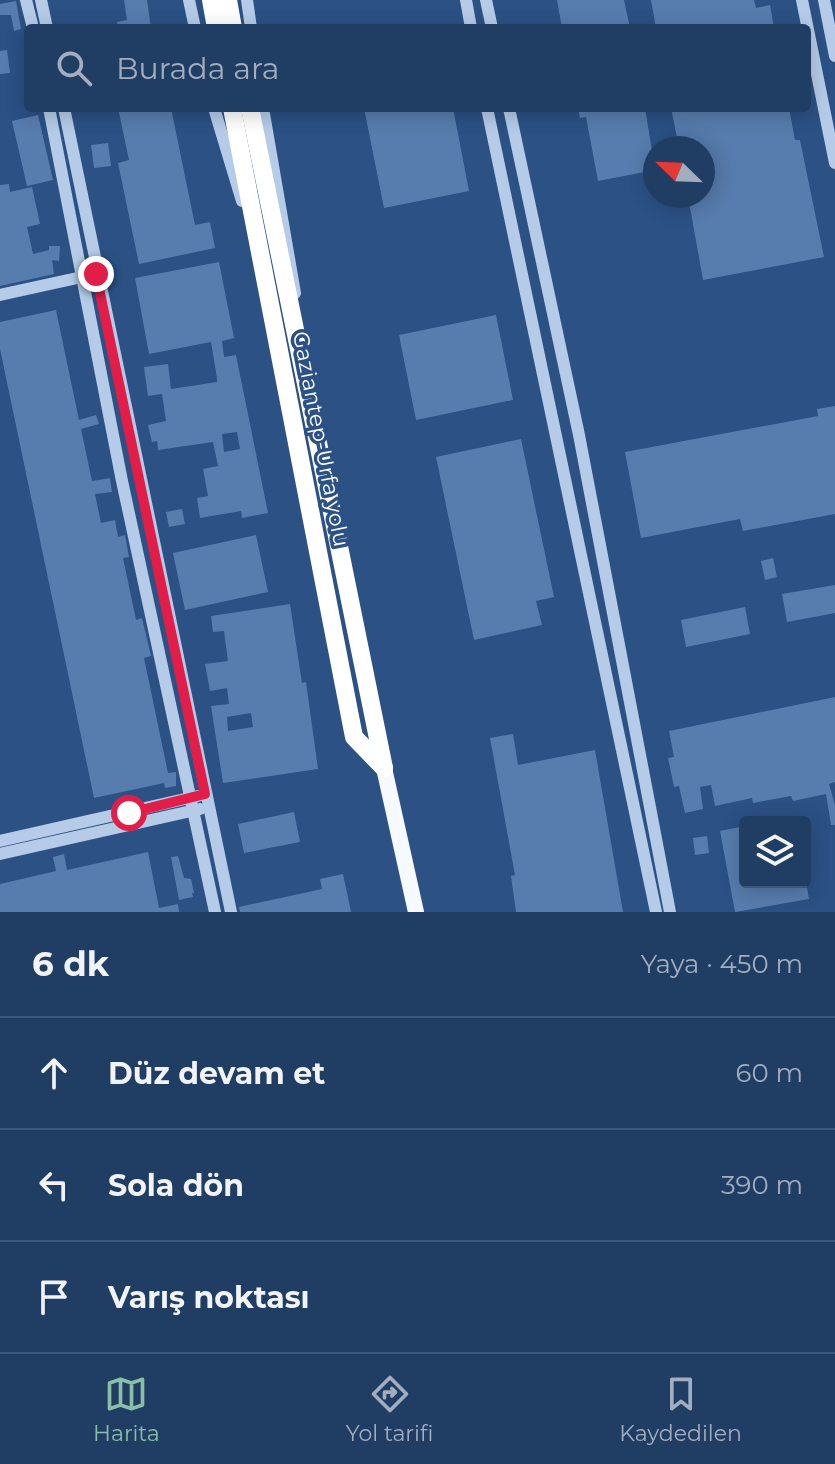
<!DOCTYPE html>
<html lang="tr">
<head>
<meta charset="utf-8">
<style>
  :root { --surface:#203d64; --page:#2d486d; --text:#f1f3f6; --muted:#a2aebf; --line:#3d5678; --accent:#8abfa5 }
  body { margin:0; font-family:Montserrat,sans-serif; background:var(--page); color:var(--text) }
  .controls { position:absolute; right:24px; bottom:24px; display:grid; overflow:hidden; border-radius:8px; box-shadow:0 4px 20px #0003 }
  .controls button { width:72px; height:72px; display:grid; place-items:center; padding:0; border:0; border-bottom:2px solid var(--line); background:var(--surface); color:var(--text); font:40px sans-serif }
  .compass { position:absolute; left:643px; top:136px; width:72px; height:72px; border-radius:50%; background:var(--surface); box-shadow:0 4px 20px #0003; rotate:293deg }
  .stop { position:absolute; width:24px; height:24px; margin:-18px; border:6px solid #e11d48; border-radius:50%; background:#fff }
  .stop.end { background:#e11d48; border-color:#fff; box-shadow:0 2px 8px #0008 }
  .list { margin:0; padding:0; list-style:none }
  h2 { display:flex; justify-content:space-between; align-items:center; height:104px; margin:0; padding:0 32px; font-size:34px }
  h2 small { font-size:26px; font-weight:400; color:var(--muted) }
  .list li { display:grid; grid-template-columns:52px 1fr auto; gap:24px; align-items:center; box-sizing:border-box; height:112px; padding:0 32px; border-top:2px solid var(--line) }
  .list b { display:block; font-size:30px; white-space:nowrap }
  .list em { font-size:26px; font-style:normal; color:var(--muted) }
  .icon { flex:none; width:44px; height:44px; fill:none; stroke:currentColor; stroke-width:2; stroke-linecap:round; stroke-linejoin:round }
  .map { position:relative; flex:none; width:835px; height:912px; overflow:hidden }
  .search { position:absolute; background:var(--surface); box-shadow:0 4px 20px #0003; left:24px; right:24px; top:24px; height:88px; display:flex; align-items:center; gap:20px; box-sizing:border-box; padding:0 28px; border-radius:8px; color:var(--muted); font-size:30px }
  .sheet { height:440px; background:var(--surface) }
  nav { display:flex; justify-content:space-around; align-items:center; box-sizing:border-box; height:112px; border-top:2px solid var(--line); background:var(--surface); font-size:22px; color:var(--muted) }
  nav a { display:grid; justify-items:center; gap:4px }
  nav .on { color:var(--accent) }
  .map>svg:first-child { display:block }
</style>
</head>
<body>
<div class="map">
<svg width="835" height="912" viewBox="0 0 835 912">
  <rect width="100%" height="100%" fill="#2b5185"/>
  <g fill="#577dae" fill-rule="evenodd">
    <polygon points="124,0 147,0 151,28 118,28 117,22 127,20"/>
    <polygon points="557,0 624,0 630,28 562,28"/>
    <polygon points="651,0 754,0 756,8 770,5 774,28 656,28"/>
    <polygon points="16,1 21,29 14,31 11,15 0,15 0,4"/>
    <polygon points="7,50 10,73 0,74 0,51"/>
    <polygon points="118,108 171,108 195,225 210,222 215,248 139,264 118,163 129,160"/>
    <polygon points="364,108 453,108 469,191 384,208"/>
    <polygon points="578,108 645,108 655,170 598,181 586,117 580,118"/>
    <polygon points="671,108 789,108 795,140 800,140 824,257 703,280 688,196 703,196 703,148 679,148"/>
    <polygon points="38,115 53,180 27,186 12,121"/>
    <polygon points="108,143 111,166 94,168 91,145"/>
    <polygon points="9,184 10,192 32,187 40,224 27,227 33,254 49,250 49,246 60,246 59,261 52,260 54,274 0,286 0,185"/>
    <path d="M219 262 234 338 222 341 224 357 236 355 268 513 242 518 241 511 200 518 197 498 208 496 203 469 218 466 213 442 158 450 157 441 152 442 148 425 166 421 162 394 148 396 144 367 168 364 171 389 217 382V378L211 342 149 354 135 278ZM237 432 240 449 224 452 222 434Z"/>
    <polygon points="56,310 79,420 96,415 99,424 81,429 92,481 110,478 112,492 95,494 101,523 115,520 118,537 125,535 129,557 123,558 136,620 142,618 151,656 144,658 168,773 176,772 176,786 165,788 164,783 94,798 0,349 0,322"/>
    <polygon points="496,315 513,400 416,420 399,335"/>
    <polygon points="835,406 835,514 743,531 740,519 641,538 625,452 818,416 817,409"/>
    <polygon points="521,439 554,597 536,601 542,625 474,640 436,457"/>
    <polygon points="182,509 185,524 169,527 166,512"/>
    <polygon points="256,535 268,592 185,610 173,553"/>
    <polygon points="773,558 777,577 765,580 761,561"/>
    <polygon points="835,585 835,613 787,622 782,594"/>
    <path d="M290 604 302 683 306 682 318 769 223 783 211 706 229 704 227 688 210 691 205 664 228 661 224 631 213 632 211 616ZM251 713 253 727 228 731 227 717Z"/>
    <polygon points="745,607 750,634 686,647 681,620"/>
    <polygon points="835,697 835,782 829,784 835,805 835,825 831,825 826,794 793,801 791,796 753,803 752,798 715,806 711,785 700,787 703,809 685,813 679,786 674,787 668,758 674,757 669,731"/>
    <polygon points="513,734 518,765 595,750 623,912 516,912 511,876 515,875 490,738"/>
    <polygon points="294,812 300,842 244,853 238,824"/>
    <polygon points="745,826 745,882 806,882 809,899 735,912 720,831"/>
    <polygon points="707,836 709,853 695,855 693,838"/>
    <polygon points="148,852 159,908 178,904 179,912 0,912 0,884 56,871 53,857 64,854 67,870"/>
    <polygon points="178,856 184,878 191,879 194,893 192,893 193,897 179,900 171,857"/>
    <polygon points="343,874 351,912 240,912 239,907 322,889 320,879"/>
  </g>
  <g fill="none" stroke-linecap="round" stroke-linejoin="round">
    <g stroke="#b5cbe7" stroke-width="12">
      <polyline points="26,0 33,28"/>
      <polyline points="41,0 47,28"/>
      <polyline points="189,0 195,28"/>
      <polyline points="247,0 251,28"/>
      <polyline points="466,0 471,28"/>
      <polyline points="486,0 492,28"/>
      <polyline points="802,0 835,163"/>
      <polyline points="824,0 835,56"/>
      <polyline points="49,108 122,481 215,912"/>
      <polyline points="64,108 231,912"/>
      <polyline points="214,108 242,201"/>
      <polyline points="263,108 295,293"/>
      <polyline points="487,108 656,912"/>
      <polyline points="509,108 579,435 670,912"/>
      <polyline points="0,295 91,275"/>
      <polyline points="0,841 198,796"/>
      <polyline points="0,854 200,809"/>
    </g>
    <polyline stroke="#f6f9fe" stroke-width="16" points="384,768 416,912"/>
    <g stroke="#fff" stroke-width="18">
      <polyline points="211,0 216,28"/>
      <polyline points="228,0 233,28"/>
      <polyline points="232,108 354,737 384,768"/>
      <polyline points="250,108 384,768"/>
    </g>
  </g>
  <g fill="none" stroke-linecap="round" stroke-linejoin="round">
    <polyline stroke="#e11d48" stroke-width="10" points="96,274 205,794 129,813"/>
  </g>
  <g text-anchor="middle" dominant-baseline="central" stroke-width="7" stroke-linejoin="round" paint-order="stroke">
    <g font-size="22" fill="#fff" stroke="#2b5185">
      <text transform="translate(321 439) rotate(79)">Gaziantep-Urfa yolu</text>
    </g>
  </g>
</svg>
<div class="controls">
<button><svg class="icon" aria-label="layers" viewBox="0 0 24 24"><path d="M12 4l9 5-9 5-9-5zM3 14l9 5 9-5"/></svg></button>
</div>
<svg class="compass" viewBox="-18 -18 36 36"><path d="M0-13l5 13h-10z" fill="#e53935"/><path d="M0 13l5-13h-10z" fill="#a2aebf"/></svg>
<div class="stop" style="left:129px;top:813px"></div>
<div class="stop end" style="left:96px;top:274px"></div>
<div class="search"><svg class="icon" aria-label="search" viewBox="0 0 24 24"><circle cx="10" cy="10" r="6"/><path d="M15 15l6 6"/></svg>Burada ara</div>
</div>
<section class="sheet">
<h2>6 dk<small>Yaya · 450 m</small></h2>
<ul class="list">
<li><svg class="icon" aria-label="ahead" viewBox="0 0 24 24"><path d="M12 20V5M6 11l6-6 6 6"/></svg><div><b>Düz devam et</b></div><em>60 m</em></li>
<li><svg class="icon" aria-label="left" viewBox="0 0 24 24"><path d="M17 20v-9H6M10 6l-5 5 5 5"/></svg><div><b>Sola dön</b></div><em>390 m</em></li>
<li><svg class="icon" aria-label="arrive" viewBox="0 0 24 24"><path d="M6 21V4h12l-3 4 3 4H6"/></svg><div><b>Varış noktası</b></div></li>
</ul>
</section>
<nav>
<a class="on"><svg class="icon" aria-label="map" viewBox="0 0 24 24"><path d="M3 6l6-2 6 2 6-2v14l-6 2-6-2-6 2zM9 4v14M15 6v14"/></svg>Harita</a>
<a><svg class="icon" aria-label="directions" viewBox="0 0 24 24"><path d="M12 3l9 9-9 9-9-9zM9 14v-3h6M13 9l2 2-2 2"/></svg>Yol tarifi</a>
<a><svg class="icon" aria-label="saved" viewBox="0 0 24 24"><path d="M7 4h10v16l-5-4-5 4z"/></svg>Kaydedilen</a>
</nav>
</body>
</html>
